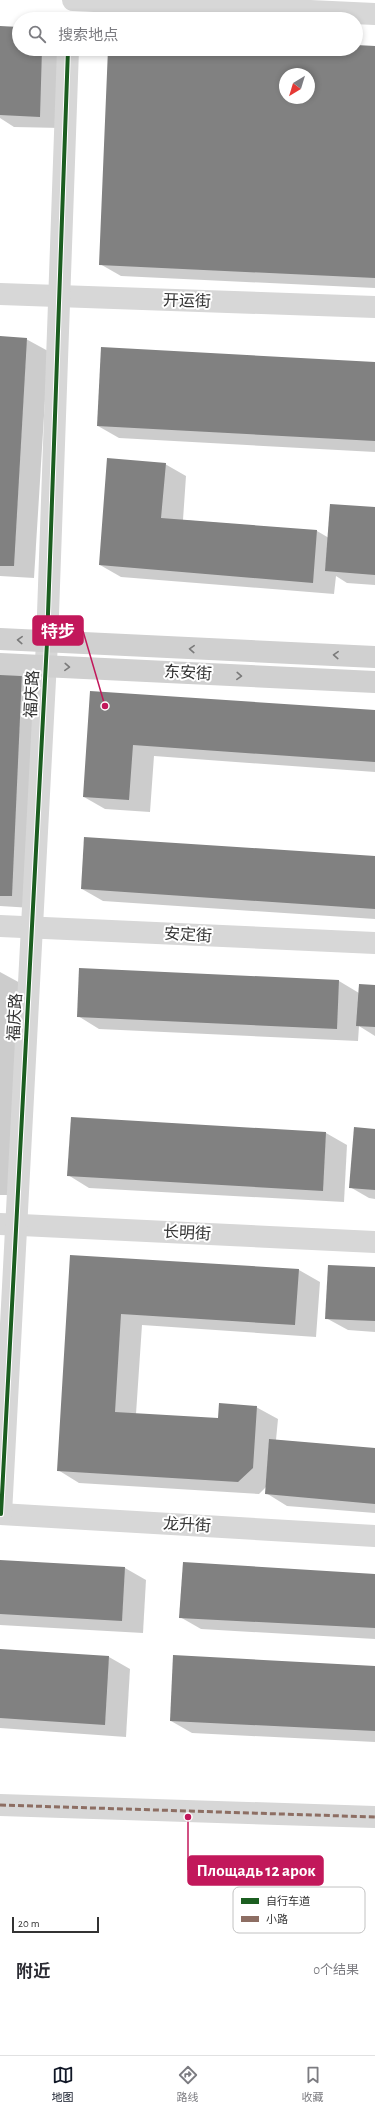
<!DOCTYPE html>
<html lang="zh">
<head>
<meta charset="utf-8">
<style>
  :root { --surface:#fff; --page:#f7f7f7; --text:#2b2b33; --muted:#7c7c81; --line:#e1e1e2; --accent:#111827 }
  body { margin:0; font-family:"Alegreya Sans","Noto Sans SC",sans-serif; background:var(--page); color:var(--text) }
  .compass { position:absolute; left:279px; top:68px; width:36px; height:36px; border-radius:50%; background:var(--surface); box-shadow:0 2px 6px #0003; rotate:218deg }
  .scale { position:absolute; left:12px; bottom:10px; width:87px; box-sizing:border-box; padding-left:4px; border:2px solid #333; border-top:0; font-size:11px; line-height:14px; white-space:nowrap; color:#333; -webkit-text-stroke:3px #fff; paint-order:stroke }
  .list { margin:0; padding:0; list-style:none }
  h2 { display:flex; justify-content:space-between; align-items:center; height:52px; margin:0; padding:0 16px; font-size:17px }
  h2 small { font-size:13px; font-weight:400; color:var(--muted) }
  .icon { flex:none; width:22px; height:22px; fill:none; stroke:currentColor; stroke-width:2; stroke-linecap:round; stroke-linejoin:round }
  .map { position:relative; flex:none; width:375px; height:1943px; overflow:hidden }
  .search { position:absolute; background:var(--surface); box-shadow:0 2px 6px #0003; left:12px; right:12px; top:12px; height:44px; display:flex; align-items:center; gap:10px; box-sizing:border-box; padding:0 14px; border-radius:22px; color:var(--muted); font-size:15px }
  .sheet { height:112px; background:var(--surface) }
  nav { display:flex; justify-content:space-around; align-items:center; box-sizing:border-box; height:56px; border-top:1px solid var(--line); background:var(--surface); font-size:11px; color:var(--muted) }
  nav a { display:grid; justify-items:center; gap:2px }
  nav .on { color:var(--accent) }
  .map>svg:first-child { display:block }
</style>
</head>
<body>
<div class="map">
<svg width="375" height="1943" viewBox="0 0 375 1943">
  <rect width="100%" height="100%" fill="#fff"/>
  <g fill="#0003" fill-rule="evenodd">
    <polygon points="0,27 19,28 19,49 64,49 61,128 14,127 0,118"/>
    <path d="M356 46 375 47V288L121 276 100 264 109 49H356ZM285 74H309V98H285Z"/>
    <polygon points="0,337 26,339 48,351 34,578 0,576"/>
    <polygon points="375,363 375,452 119,438 98,426"/>
    <polygon points="165,464 186,476 183,520 317,531 329,538 375,508 375,585 347,583 336,576 334,594 121,577 100,565"/>
    <polygon points="0,673 22,674 43,686 32,908 0,906"/>
    <polygon points="91,692 375,711 375,772 154,756 150,812 105,809 84,797"/>
    <polygon points="375,857 375,919 103,901 82,889"/>
    <polygon points="80,969 339,981 359,993 375,986 375,1036 359,1026 358,1041 99,1029 78,1016"/>
    <polygon points="0,972 22,984 11,1195 0,1195"/>
    <polygon points="375,1130 375,1199 369,1198 350,1187"/>
    <polygon points="326,1133 347,1145 344,1202 89,1188 68,1175"/>
    <polygon points="71,1256 299,1270 320,1282 316,1337 142,1325 136,1414 219,1419 256,1407 278,1419 276,1440 375,1449 375,1513 287,1506 266,1493 266,1487 259,1494 79,1483 58,1470"/>
    <polygon points="375,1268 375,1332 348,1330 326,1318"/>
    <polygon points="0,1561 125,1568 146,1580 143,1633 0,1625"/>
    <polygon points="375,1575 375,1639 201,1629 180,1617"/>
    <polygon points="0,1650 109,1657 130,1669 126,1737 0,1728"/>
    <polygon points="375,1667 375,1742 192,1733 171,1721"/>
  </g>
  <g fill="#818181" fill-rule="evenodd">
    <polygon points="0,26 19,27 19,49 42,49 40,117 0,115"/>
    <path d="M356 45 375 46V278L99 265 108 49H356ZM285 74H309V98H285Z"/>
    <polygon points="0,336 27,338 14,566 0,566"/>
    <polygon points="101,347 375,362 375,441 97,426"/>
    <polygon points="107,458 166,463 161,518 317,530 313,583 99,565"/>
    <polygon points="330,504 375,507 375,575 325,571"/>
    <polygon points="0,672 22,673 12,896 0,896"/>
    <polygon points="90,691 375,710 375,762 133,745 129,800 83,797"/>
    <polygon points="84,837 375,856 375,909 81,889"/>
    <polygon points="79,968 339,980 337,1029 77,1017"/>
    <polygon points="359,984 375,985 375,1027 356,1026"/>
    <polygon points="71,1117 326,1132 323,1191 67,1176"/>
    <polygon points="354,1127 375,1129 375,1190 349,1188"/>
    <polygon points="70,1255 299,1269 295,1325 121,1314 115,1412 218,1418 219,1403 257,1406 253,1468 238,1482 57,1471"/>
    <polygon points="328,1265 375,1267 375,1321 325,1319"/>
    <polygon points="269,1439 375,1448 375,1504 265,1494"/>
    <polygon points="0,1560 125,1567 122,1621 0,1614"/>
    <polygon points="183,1562 375,1574 375,1628 179,1618"/>
    <polygon points="0,1649 109,1656 105,1725 0,1718"/>
    <polygon points="173,1655 375,1666 375,1731 170,1721"/>
  </g>
  <g fill="none" stroke-linecap="round" stroke-linejoin="round">
    <g stroke="#d7d7d7" stroke-width="22">
      <polyline points="73,0 375,14"/>
      <polyline points="0,294 375,307"/>
      <polyline points="0,926 375,943"/>
      <polyline points="0,1224 375,1242"/>
      <polyline points="0,1514 375,1536"/>
      <polyline points="1,1514 47,642 68,49"/>
      <polyline points="0,1805 375,1817"/>
    </g>
    <g stroke="#d0d0d0" stroke-width="22">
      <polyline points="0,639 375,657"/>
      <polyline points="0,664 375,682"/>
    </g>
    <polyline stroke="#8d6e63" stroke-width="3" stroke-dasharray="6 3" stroke-linecap="butt" points="0,1805 375,1817"/>
    <defs>
      <polyline id="cycleway" points="1,1514 47,642 68,49"/>
    </defs>
    <use href="#cycleway" stroke="#fff" stroke-width="6"/>
    <use href="#cycleway" stroke="#1b5e20" stroke-width="4"/>
  </g>
  <defs><path id="oneway-chevron" d="M-2-3.5L2.5 0L-2 3.5" fill="none" stroke-width="1.6" stroke-linecap="round" stroke-linejoin="round"/></defs>
  <g stroke="#7a7a7a">
    <use href="#oneway-chevron" transform="translate(20 640) rotate(-177)"/>
    <use href="#oneway-chevron" transform="translate(192 649) rotate(-177)"/>
    <use href="#oneway-chevron" transform="translate(336 655) rotate(-177)"/>
    <use href="#oneway-chevron" transform="translate(67 667) rotate(3)"/>
    <use href="#oneway-chevron" transform="translate(239 676) rotate(3)"/>
  </g>
  <g text-anchor="middle" dominant-baseline="central" stroke-width="4" stroke-linejoin="round" paint-order="stroke">
    <g font-size="16" fill="#333" stroke="#fff">
      <text transform="translate(187 301) rotate(2)">开运街</text>
      <text transform="translate(188 673) rotate(3)">东安街</text>
      <text transform="translate(32 694) rotate(-87)">福庆路</text>
      <text transform="translate(188 935) rotate(3)">安定街</text>
      <text transform="translate(15 1017) rotate(-87)">福庆路</text>
      <text transform="translate(187 1233) rotate(3)">长明街</text>
      <text transform="translate(187 1525) rotate(3)">龙升街</text>
    </g>
  </g>
  <rect x="233" y="1887" width="132" height="46" rx="6" fill="#fff" stroke="#c2c2c2" stroke-width="1"/>
  <rect x="241" y="1898" width="18" height="6" fill="#1b5e20"/>
  <rect x="241" y="1916" width="18" height="6" fill="#8d6e63"/>
  <g font-size="11" fill="#333">
    <text x="266" y="1905">自行车道</text>
    <text x="266" y="1923">小路</text>
  </g>
  <path fill="none" stroke="#c2185b" stroke-width="1.5" d="M105 706L83 631M188 1817L188 1870"/>
  <g fill="#c2185b" stroke="#fff" stroke-width="1.5">
    <circle cx="105" cy="706" r="4"/>
    <circle cx="188" cy="1817" r="4"/>
  </g>
  <g fill="#c2185b" stroke="#c2185b" stroke-width="1.5">
    <rect x="33" y="616" width="50" height="29" rx="4"/>
    <rect x="188" y="1856" width="135" height="29" rx="4"/>
  </g>
  <g font-size="17" text-anchor="middle" font-weight="bold" fill="#fff">
    <text x="58" y="637">特步</text>
    <text x="256" y="1876">Площадь 12 арок</text>
  </g>
</svg>
<svg class="compass" viewBox="-18 -18 36 36"><path d="M0-13l5 13h-10z" fill="#e53935"/><path d="M0 13l5-13h-10z" fill="#7c7c81"/></svg>
<div class="scale">20 m</div>
<div class="search"><svg class="icon" aria-label="search" viewBox="0 0 24 24"><circle cx="10" cy="10" r="6"/><path d="M15 15l6 6"/></svg>搜索地点</div>
</div>
<section class="sheet">
<h2>附近<small>0个结果</small></h2>
<ul class="list">
</ul>
</section>
<nav>
<a class="on"><svg class="icon" aria-label="map" viewBox="0 0 24 24"><path d="M3 6l6-2 6 2 6-2v14l-6 2-6-2-6 2zM9 4v14M15 6v14"/></svg>地图</a>
<a><svg class="icon" aria-label="directions" viewBox="0 0 24 24"><path d="M12 3l9 9-9 9-9-9zM9 14v-3h6M13 9l2 2-2 2"/></svg>路线</a>
<a><svg class="icon" aria-label="saved" viewBox="0 0 24 24"><path d="M7 4h10v16l-5-4-5 4z"/></svg>收藏</a>
</nav>
</body>
</html>
